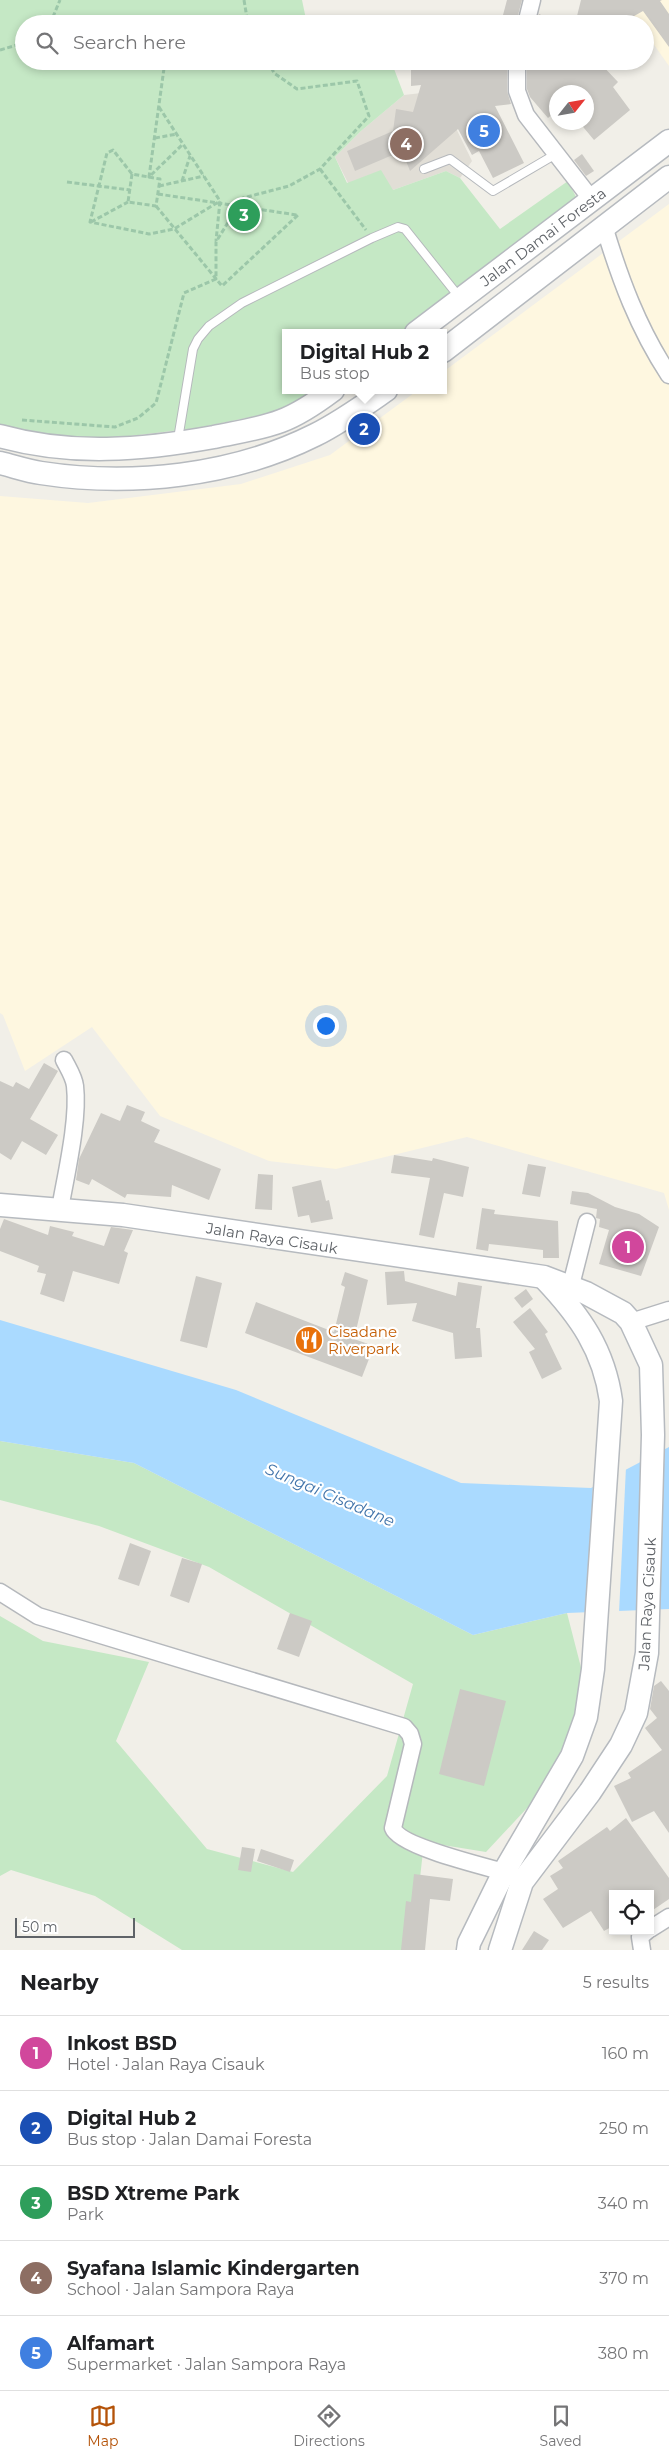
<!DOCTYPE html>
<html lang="en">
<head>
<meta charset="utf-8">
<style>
  :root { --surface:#fff; --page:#f6f6f6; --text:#202124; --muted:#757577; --line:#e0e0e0; --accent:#b45309 }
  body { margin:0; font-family:Montserrat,sans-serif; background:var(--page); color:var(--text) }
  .controls { position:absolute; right:15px; bottom:15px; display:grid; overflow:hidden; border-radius:0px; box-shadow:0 2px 8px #0003 }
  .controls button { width:45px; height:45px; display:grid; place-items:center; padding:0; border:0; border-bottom:1px solid var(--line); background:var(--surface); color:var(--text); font:25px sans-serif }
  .compass { position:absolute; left:549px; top:85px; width:45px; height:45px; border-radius:50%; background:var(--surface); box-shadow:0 2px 8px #0003; rotate:59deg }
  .scale { position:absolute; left:15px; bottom:12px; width:120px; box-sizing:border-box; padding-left:5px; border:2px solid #5f6368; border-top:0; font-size:14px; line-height:18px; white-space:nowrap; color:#5f6368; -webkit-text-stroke:4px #fff; paint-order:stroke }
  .you { position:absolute; left:325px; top:1025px; width:18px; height:18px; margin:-12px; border:4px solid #fff; border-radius:50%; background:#1a73e8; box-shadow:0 0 0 8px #1a73e833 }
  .badge { display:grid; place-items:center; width:32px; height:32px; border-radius:50%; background:var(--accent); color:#fff; font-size:16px; font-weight:700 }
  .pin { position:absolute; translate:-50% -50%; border:2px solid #fff; box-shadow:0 1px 5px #0006 }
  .popup { position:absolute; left:282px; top:329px; width:165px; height:65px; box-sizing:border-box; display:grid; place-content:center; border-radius:0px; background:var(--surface); filter:drop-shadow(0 1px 4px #0005); font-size:16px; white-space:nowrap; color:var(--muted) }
  .popup b { font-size:19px; color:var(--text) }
  .popup::after { content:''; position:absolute; left:50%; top:100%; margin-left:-10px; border:10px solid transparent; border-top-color:var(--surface) }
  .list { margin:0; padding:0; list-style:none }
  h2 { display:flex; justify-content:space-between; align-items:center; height:65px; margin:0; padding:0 20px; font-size:21px }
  h2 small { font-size:16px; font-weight:400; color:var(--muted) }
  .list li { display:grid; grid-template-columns:32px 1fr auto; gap:15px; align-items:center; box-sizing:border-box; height:75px; padding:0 20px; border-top:1px solid var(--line) }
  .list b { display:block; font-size:19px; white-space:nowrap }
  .list p { margin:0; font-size:16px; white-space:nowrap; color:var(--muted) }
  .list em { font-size:16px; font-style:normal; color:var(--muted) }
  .icon { flex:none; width:28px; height:28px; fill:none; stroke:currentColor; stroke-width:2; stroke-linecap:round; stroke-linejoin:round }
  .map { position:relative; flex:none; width:669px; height:1950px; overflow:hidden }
  .search { position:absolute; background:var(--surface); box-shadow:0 2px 8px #0003; left:15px; right:15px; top:15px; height:55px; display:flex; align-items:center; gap:12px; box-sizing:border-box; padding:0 18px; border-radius:28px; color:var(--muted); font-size:19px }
  .sheet { height:440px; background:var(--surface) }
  nav { display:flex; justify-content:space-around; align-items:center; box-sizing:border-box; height:70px; border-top:1px solid var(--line); background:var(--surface); font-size:14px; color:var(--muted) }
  nav a { display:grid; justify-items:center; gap:2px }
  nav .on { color:var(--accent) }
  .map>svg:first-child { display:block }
</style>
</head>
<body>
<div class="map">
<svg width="669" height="1950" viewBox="0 0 669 1950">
  <rect width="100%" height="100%" fill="#f1efe8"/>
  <g fill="#fef7e0">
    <polygon points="623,0 669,0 669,66 645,32 645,24 639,24"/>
    <polygon points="669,204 669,1210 664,1193 467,1137 336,1169 269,1161 160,1116 92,1027 25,1071 3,1015 0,1013 0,496 88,503 241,484 330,455 418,390 443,390 443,372"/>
  </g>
  <polygon fill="#e1ded6" points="448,90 450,116 472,161 460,178 446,171 393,190 348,183 335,157 361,131 404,95"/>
  <g fill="#c5e8c5">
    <polygon points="0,0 302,0 307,24 24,24 24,61 391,61 404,95 361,131 335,157 347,183 381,170 393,190 446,171 460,178 500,229 568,181 578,201 513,245 403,333 285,333 285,390 318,390 276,412 197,428 105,439 14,435 0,430"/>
    <polygon points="0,1441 134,1463 473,1635 567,1613 585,1683 555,1778 486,1852 424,1842 412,1950 182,1950 95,1896 11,1870 0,1876 0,1616 43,1641 149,1662 116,1741 207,1849 293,1872 387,1776 413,1684 209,1567 99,1526 0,1500"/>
  </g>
  <polygon fill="#aadaff" points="0,1320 236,1390 461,1483 591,1488 669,1447 669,1609 567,1613 473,1635 134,1463 0,1441"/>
  <polygon fill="#f1efe8" points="626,1467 619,1613 587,1615 593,1484"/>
  <g fill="#cccac5">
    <polygon points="507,0 522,0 517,19 503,15"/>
    <polygon points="581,0 662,0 660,1 669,14 669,47 643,11 620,24 575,24"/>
    <polygon points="539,14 561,24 536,24"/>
    <polygon points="458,61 507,61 507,91 511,104 495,106 524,163 493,178 479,151 472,155 458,129 410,171 402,151 355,171 347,151 393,131 396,109 413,112 421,85 411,86 411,68 459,66"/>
    <polygon points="527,61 598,61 618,82 613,87 630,110 594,140 579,122 586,122 586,92 556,92 556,111 548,118 530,97 527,89"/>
    <polygon points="582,154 594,171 586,176 574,160"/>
    <polygon points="44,1063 58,1071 30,1119 58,1135 46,1155 22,1141 11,1160 0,1153 0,1081 13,1087 16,1082 29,1089"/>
    <polygon points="127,1105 145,1112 141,1121 160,1130 154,1142 221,1169 209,1200 172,1185 171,1197 127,1194 125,1198 92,1179 89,1185 76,1180 79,1159 101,1113 120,1121"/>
    <polygon points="394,1155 432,1161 433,1158 469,1167 463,1197 444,1193 434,1238 419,1235 430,1178 391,1173"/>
    <polygon points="528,1164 546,1167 540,1197 522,1194"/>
    <polygon points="258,1174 273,1175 272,1210 255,1209"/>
    <polygon points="321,1180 326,1201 329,1200 333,1219 311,1223 309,1215 298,1217 292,1187"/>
    <polygon points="572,1191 588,1193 615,1207 639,1214 659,1227 641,1276 599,1264 609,1230 599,1227 600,1219 596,1218 597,1209 570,1204"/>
    <polygon points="482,1208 495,1210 494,1214 558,1221 559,1258 543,1258 543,1250 489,1244 488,1251 476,1249"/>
    <polygon points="4,1219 48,1235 50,1226 74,1232 72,1236 104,1246 111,1227 133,1230 124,1251 128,1253 119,1284 73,1271 64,1302 40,1294 46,1274 37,1272 39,1266 0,1251 0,1229"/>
    <polygon points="404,1271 405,1281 456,1296 458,1282 482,1286 476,1328 480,1328 482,1357 455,1359 453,1333 412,1321 417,1303 387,1305 385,1272"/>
    <polygon points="345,1272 368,1280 354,1339 374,1346 362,1377 245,1333 256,1302 334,1332 345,1287 341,1285"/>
    <polygon points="196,1276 222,1283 207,1348 180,1341"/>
    <polygon points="526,1289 533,1299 522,1308 514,1298"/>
    <polygon points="530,1308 548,1332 545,1334 562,1369 542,1379 529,1352 535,1349 513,1322"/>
    <polygon points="130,1543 151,1551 139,1586 118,1579"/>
    <polygon points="182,1558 202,1564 189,1603 170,1596"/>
    <polygon points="290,1613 312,1621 299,1657 277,1649"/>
    <polygon points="661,1681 669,1691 669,1833 654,1811 632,1822 614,1786 631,1778 628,1773 662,1750 645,1728 657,1718 650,1709 654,1686"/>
    <polygon points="460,1689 506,1701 484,1786 439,1774"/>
    <polygon points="626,1818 669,1878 669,1899 650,1912 650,1894 613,1894 613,1926 604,1931 591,1911 563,1928 543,1899 558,1889 550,1876 563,1868 558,1861 607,1827 610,1831"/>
    <polygon points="242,1847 255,1849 251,1872 238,1870"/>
    <polygon points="261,1849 294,1860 290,1872 257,1861"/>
    <polygon points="414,1874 453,1879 450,1901 430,1899 425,1950 401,1950 406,1901 411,1902"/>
    <polygon points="534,1931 549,1940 542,1950 522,1950"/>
  </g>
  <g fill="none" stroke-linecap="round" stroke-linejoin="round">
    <defs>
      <g id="lane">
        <polyline points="424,169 450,159 493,191 556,154"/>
        <polyline points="178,439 193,349 198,339 209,326 242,303 372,238 398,227 405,229 460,298"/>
      </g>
      <g id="street">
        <polyline points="526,24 532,0"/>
        <polyline points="517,61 517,91 526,115 592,200"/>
        <path d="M604 226C620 279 638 328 669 375"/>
        <path d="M60 1209C66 1174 79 1120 75 1086 74 1077 68 1068 64 1060"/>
        <polyline points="568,1297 587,1222"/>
        <polyline points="631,1322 669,1310"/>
        <path d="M0 1592 38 1616 404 1727 410 1734 413 1744 393 1828C399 1846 483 1866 504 1872L512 1877"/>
        <polyline points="650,1929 669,1917"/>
        <polyline points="642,1950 640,1937 647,1931"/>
      </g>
      <g id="secondary">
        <polyline points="416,333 669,141"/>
        <polyline points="443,351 669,177"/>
        <path d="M0 436C72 456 142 450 214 437 237 432 260 429 281 421 300 414 317 402 333 390"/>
        <path d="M0 463C13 466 27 471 41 473 131 487 233 476 315 435 341 422 363 406 386 390"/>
        <polyline points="0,1205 123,1215 544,1277 586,1293 623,1313 631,1322 651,1365 653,1435 647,1653 636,1713 621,1745 590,1792 522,1882 500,1950"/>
        <path d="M468 1950 469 1943 504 1872 572 1756 586 1717 593 1669 611 1401C604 1350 580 1316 545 1279"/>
      </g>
    </defs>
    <use href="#lane" stroke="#b5b8bc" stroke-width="10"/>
    <use href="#street" stroke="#b5b8bc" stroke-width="19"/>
    <use href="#secondary" stroke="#b6babf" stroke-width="25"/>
    <g stroke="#9cc7a9" stroke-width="3" stroke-dasharray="5 2.5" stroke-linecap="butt">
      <polyline points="244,0 248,24"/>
      <polyline points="50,24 60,0"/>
      <polyline points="0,50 24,43"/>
      <polyline points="165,61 149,177 183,144"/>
      <polyline points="159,107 220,201 216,241"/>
      <polyline points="155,138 177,134"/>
      <polyline points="320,169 366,230"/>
      <polyline points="132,174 128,202 156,206 160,179 132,174 113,150 107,153 90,222 149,234 174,229 220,201"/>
      <polyline points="182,181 190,156"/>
      <polyline points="67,182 130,190"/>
      <polyline points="159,186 204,176"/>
      <polyline points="158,194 297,215"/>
      <polyline points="156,206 222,286 298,215"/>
      <polyline points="91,222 128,202"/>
      <polyline points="22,420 115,427 138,418 156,403 184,293 216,279 216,242 243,198 289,186 320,169 369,116 357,81 297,89 274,73 268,61"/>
    </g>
    <use href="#lane" stroke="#fff" stroke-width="8"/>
    <use href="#street" stroke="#fff" stroke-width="16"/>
    <use href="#secondary" stroke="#fff" stroke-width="22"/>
  </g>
  <defs>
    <symbol id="restaurant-disc" viewBox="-11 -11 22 22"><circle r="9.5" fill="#e8710a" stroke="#fff"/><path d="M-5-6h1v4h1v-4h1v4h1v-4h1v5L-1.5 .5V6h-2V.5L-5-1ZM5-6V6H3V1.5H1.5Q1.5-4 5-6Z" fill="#fff"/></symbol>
  </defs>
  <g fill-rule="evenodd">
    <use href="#restaurant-disc" x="293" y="1324" width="32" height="32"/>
  </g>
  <g text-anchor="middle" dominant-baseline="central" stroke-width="4.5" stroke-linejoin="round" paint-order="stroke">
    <g font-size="15" fill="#5f6368" stroke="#fff">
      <text transform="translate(543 237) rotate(-37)">Jalan Damai Foresta</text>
      <text transform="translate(272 1238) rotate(9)">Jalan Raya Cisauk</text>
      <text transform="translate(647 1604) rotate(-87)">Jalan Raya Cisauk</text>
    </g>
    <g font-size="15" fill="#c56008" stroke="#fff" text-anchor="start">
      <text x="328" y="1331">Cisadane<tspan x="328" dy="17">Riverpark</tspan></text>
    </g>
    <g font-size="16" font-style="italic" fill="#4174aa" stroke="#fff">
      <text transform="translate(330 1495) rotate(23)">Sungai Cisadane</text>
    </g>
  </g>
</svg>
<div class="controls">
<button><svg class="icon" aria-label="locate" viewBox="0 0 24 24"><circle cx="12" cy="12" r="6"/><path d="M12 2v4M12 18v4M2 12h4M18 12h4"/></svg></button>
</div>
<svg class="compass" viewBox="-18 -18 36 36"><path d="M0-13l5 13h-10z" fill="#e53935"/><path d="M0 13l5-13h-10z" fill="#757577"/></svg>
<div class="scale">50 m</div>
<div class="you"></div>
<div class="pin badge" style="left:628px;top:1247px;background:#d1479c">1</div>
<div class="pin badge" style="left:364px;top:429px;background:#1a4fb4">2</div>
<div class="popup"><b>Digital Hub 2</b>Bus stop</div>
<div class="pin badge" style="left:244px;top:215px;background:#2e9e5b">3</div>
<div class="pin badge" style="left:406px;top:144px;background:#8d6e63">4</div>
<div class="pin badge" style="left:484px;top:131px;background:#3f7fe0">5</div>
<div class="search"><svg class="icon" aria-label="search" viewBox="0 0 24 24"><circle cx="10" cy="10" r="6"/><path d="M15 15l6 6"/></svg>Search here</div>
</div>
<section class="sheet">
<h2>Nearby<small>5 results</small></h2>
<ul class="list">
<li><span class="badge" style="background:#d1479c">1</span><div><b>Inkost BSD</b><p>Hotel · Jalan Raya Cisauk</p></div><em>160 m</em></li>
<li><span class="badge" style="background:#1a4fb4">2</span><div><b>Digital Hub 2</b><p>Bus stop · Jalan Damai Foresta</p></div><em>250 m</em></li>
<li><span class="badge" style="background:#2e9e5b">3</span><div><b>BSD Xtreme Park</b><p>Park</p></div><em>340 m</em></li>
<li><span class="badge" style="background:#8d6e63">4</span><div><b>Syafana Islamic Kindergarten</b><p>School · Jalan Sampora Raya</p></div><em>370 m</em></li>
<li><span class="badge" style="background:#3f7fe0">5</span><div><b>Alfamart</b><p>Supermarket · Jalan Sampora Raya</p></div><em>380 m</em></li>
</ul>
</section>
<nav>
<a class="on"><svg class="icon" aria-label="map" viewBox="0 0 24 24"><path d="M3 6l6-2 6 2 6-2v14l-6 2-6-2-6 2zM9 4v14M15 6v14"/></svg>Map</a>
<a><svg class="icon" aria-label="directions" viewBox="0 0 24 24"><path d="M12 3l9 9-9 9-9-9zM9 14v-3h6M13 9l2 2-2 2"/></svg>Directions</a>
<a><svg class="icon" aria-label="saved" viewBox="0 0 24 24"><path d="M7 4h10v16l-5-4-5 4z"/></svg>Saved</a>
</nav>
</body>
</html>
